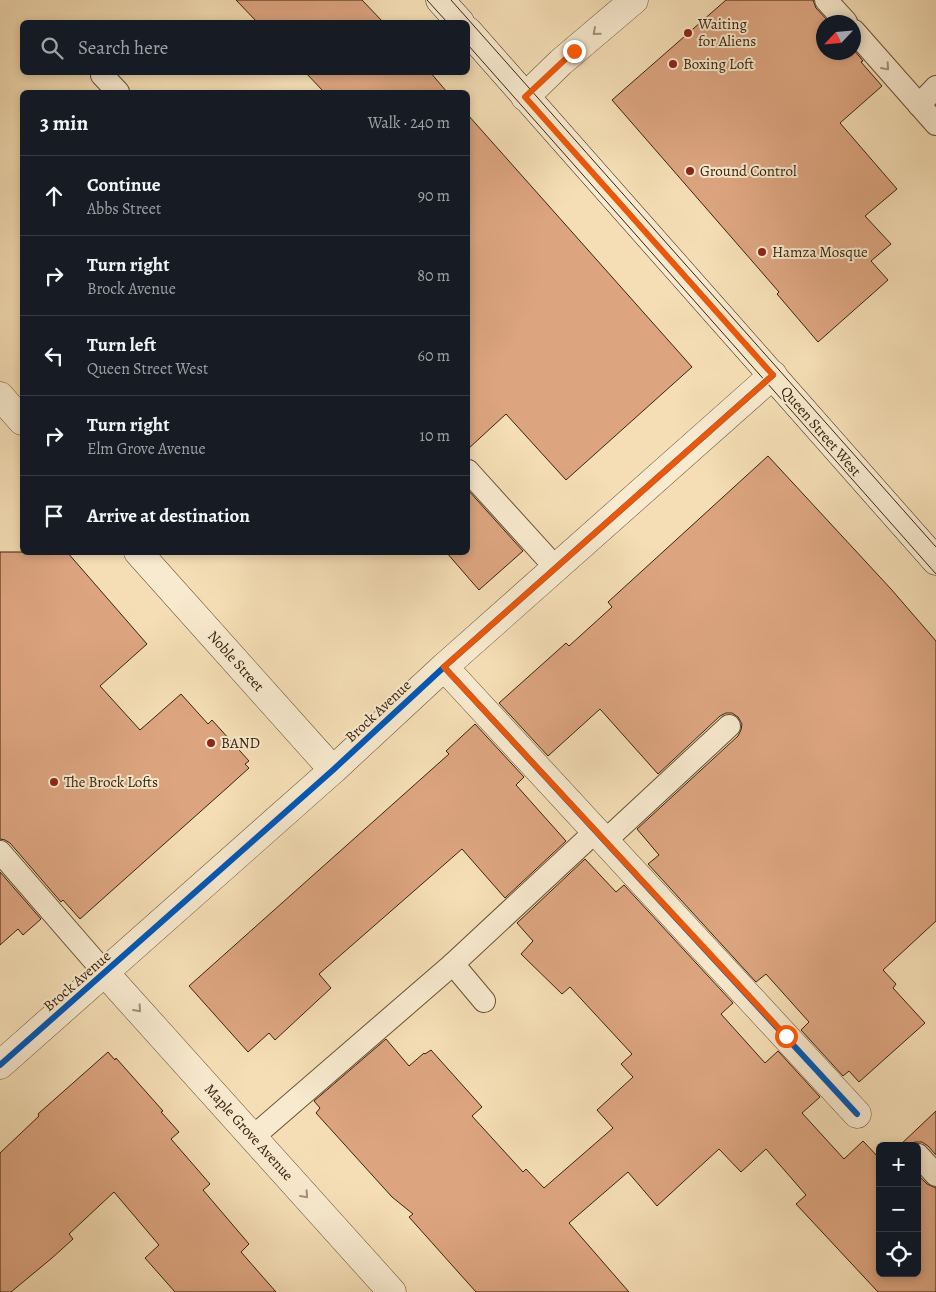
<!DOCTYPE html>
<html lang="en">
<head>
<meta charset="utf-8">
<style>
  :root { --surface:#171b24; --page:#20242c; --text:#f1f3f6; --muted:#9ea1a6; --line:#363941 }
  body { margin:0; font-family:Alegreya,serif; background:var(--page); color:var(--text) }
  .controls { position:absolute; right:15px; bottom:15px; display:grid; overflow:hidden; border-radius:8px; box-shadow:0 2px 8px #0003 }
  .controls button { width:45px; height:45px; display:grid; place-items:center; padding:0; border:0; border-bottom:1px solid var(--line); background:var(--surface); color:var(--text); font:25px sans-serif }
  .compass { position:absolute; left:816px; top:15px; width:45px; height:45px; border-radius:50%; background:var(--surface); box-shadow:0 2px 8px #0003; rotate:244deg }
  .stop { position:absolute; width:15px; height:15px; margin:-11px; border:4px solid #ea580c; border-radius:50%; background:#fff }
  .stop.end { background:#ea580c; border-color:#fff; box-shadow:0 1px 5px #0008 }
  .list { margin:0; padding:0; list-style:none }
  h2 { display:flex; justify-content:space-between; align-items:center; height:65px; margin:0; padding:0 20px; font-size:21px }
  h2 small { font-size:16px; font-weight:400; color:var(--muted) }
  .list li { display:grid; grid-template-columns:32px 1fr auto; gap:15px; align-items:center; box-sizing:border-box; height:80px; padding:0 20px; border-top:1px solid var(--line) }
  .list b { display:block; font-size:19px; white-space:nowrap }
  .list p { margin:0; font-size:16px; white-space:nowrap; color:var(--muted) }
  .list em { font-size:16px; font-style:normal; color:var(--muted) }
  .icon { flex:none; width:28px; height:28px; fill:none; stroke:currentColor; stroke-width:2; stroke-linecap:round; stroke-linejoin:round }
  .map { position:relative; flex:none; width:936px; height:1292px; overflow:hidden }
  .search { position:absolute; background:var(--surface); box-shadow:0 2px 8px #0003; left:20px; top:20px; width:450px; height:55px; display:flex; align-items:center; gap:12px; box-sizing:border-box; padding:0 18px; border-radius:8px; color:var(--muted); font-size:19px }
  .panel { position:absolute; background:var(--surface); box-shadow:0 2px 8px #0003; left:20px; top:90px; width:450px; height:465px; border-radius:8px }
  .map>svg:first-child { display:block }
</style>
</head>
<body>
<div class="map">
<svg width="936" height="1292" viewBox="0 0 936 1292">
  <rect width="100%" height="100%" fill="#f5deb5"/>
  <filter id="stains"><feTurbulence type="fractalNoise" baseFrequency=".004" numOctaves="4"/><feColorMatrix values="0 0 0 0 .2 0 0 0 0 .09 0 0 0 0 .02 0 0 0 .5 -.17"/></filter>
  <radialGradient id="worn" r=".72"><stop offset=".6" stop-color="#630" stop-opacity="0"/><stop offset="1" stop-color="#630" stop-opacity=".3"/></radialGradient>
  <g fill="#dca580" stroke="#3a220c">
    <polygon points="236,0 362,0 383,22 257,22"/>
    <polygon points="726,0 813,0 816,8 829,22 824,22 824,52 854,52 854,50 863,61 861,62 882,86 840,123 897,189 865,216 891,244 871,261 888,280 818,342 777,294 779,292 612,100"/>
    <polygon points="305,72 430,72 447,92 324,92"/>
    <polygon points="468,115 692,367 566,480 506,414 468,449"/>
    <polygon points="768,456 891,589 936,641 936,921 883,970 896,984 893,988 925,1023 859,1082 849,1071 843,1076 801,1030 809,1022 766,974 756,982 648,864 659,855 637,829 738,736 741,730 742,724 738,717 732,713 726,713 720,716 658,774 600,709 548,756 499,703 566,643 569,646 612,607 608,602"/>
    <polygon points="468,490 523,551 479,590 446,552 468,552"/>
    <polygon points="0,552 67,552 147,644 100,686 140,730 181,694 208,724 212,720 249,761 245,764 249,768 228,787 80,919 63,900 61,902 10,843 5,840 0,839"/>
    <polygon points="475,724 524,777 516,785 566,841 505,898 462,849 319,974 331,988 275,1040 269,1033 248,1052 189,986 449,754 446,751"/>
    <polygon points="585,859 616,892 624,885 733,1003 721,1014 765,1063 778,1051 820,1097 802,1113 844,1159 863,1141 880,1159 880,1273 917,1273 917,1174 927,1184 936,1188 936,1292 878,1292 796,1204 806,1195 766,1149 741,1172 719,1149 657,1206 628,1172 569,1223 629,1292 476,1292 409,1217 413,1214 392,1197 316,1113 320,1108 314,1101 386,1039 409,1066 424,1053 425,1054 431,1050 482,1107 472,1116 523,1172 526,1169 544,1188 613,1128 597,1110 633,1077 621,1064 632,1054 570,987 562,994 521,954 533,941 517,923"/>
    <polygon points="0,872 41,919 23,935 18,929 0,945"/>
    <polygon points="108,1052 115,1060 116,1058 163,1111 161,1112 179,1132 171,1139 210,1184 203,1190 249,1244 241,1252 276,1292 175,1292 145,1258 159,1245 114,1192 69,1234 73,1239 52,1258 11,1292 0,1292 0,1153 39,1116 38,1114"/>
    <polygon points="936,1111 936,1155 928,1146 922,1142 915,1142 909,1146 899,1146"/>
  </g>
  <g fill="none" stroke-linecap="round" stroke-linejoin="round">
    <defs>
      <g id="service">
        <polyline points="826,0 846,22"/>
        <polyline points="854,31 936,124"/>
        <polyline points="102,75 118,92"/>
        <polyline points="919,105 936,87"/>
        <polyline points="468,471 556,568"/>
        <polyline points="605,841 729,726"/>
        <polyline points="0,852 105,973"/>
        <polyline points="453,964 484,1001"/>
        <polyline points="253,1137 453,964 596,831"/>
        <polyline points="918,1155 936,1175"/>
      </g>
      <g id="minor">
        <polyline points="525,97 561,62 634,0"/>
        <polyline points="0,396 22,421"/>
        <polyline points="138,552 333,770"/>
        <polyline points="444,667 857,1114"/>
        <polyline points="105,973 392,1292"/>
        <polyline points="0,1065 333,770 444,667 773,375"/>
      </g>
      <g id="secondary">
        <polyline points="440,0 460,22"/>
        <polyline points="468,31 936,561"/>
      </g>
    </defs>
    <use href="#service" stroke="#695136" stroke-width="24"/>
    <use href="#minor" stroke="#695136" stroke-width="29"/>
    <use href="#secondary" stroke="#3a220c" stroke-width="29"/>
    <use href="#service" stroke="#f8eacf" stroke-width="22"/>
    <use href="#minor" stroke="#f8eacf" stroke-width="28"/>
    <use href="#secondary" stroke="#f8eacf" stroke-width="28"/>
    <g stroke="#3a220c" stroke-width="1">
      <polyline points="427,0 447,22"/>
      <polyline points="451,0 936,547"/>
      <polyline points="468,45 936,574"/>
    </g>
    <defs>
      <g id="cycleway">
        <polyline points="444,667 857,1114"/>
        <polyline points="0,1065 333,770 444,667 773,375"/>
      </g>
    </defs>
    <use href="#cycleway" stroke="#f8eacf" stroke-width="9"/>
    <use href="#cycleway" stroke="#0057b8" stroke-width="6"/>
  </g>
  <defs><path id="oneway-chevron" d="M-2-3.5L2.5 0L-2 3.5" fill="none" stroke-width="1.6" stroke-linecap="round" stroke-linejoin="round" transform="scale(1.25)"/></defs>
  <g stroke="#a29077">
    <use href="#oneway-chevron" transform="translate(596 32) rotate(139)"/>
    <use href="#oneway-chevron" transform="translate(886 67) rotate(49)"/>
    <use href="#oneway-chevron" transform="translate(138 1009) rotate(48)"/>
    <use href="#oneway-chevron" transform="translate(305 1195) rotate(48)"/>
  </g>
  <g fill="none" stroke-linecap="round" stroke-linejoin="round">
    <polyline stroke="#ea580c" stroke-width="6" points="574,51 525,97 773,375 444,667 786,1036"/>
  </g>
  <g fill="#8f2418" stroke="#f8eacf" stroke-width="2">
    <circle cx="688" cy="33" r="5"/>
    <circle cx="673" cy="64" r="5"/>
    <circle cx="690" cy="171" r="5"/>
    <circle cx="762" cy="252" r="5"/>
    <circle cx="211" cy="743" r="5"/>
    <circle cx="54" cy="782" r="5"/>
  </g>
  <g text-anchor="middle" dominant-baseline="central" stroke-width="4" stroke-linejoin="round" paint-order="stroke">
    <g font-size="15" fill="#3a220c" stroke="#f8eacf" text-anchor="start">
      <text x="698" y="24">Waiting<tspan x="698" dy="17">for Aliens</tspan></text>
      <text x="683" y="64">Boxing Loft</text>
      <text x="700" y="171">Ground Control</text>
      <text x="772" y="252">Hamza Mosque</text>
      <text x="221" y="743">BAND</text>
      <text x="64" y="782">The Brock Lofts</text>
    </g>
    <g font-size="15" fill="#3a220c" stroke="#f8eacf">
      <text transform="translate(821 431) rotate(49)">Queen Street West</text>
      <text transform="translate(236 661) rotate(48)">Noble Street</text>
      <text transform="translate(378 711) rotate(-43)">Brock Avenue</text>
      <text transform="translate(77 981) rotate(-41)">Brock Avenue</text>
      <text transform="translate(249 1132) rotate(48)">Maple Grove Avenue</text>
    </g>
  </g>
  <rect width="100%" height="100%" filter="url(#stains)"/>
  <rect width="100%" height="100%" fill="url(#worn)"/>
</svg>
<div class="controls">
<button>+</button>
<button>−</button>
<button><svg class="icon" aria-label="locate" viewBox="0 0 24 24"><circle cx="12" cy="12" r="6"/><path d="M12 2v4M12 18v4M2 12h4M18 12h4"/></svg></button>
</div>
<svg class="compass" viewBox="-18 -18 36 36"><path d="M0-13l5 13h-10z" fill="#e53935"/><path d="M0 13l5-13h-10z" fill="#9ea1a6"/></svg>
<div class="stop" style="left:786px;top:1036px"></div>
<div class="stop end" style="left:574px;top:51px"></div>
<div class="search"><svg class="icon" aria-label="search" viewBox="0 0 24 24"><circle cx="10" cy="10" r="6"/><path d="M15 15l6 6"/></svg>Search here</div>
<section class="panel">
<h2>3 min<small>Walk · 240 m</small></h2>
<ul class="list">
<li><svg class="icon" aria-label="ahead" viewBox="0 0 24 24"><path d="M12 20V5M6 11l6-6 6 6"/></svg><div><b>Continue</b><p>Abbs Street</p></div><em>90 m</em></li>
<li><svg class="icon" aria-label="right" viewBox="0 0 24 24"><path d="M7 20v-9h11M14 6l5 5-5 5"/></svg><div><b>Turn right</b><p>Brock Avenue</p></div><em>80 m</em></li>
<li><svg class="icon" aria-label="left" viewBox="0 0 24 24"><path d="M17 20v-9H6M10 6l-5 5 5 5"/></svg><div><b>Turn left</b><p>Queen Street West</p></div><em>60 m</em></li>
<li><svg class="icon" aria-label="right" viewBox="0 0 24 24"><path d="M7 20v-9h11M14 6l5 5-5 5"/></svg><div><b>Turn right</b><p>Elm Grove Avenue</p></div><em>10 m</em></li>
<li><svg class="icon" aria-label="arrive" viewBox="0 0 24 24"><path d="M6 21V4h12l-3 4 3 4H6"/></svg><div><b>Arrive at destination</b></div></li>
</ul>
</section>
</div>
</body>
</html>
